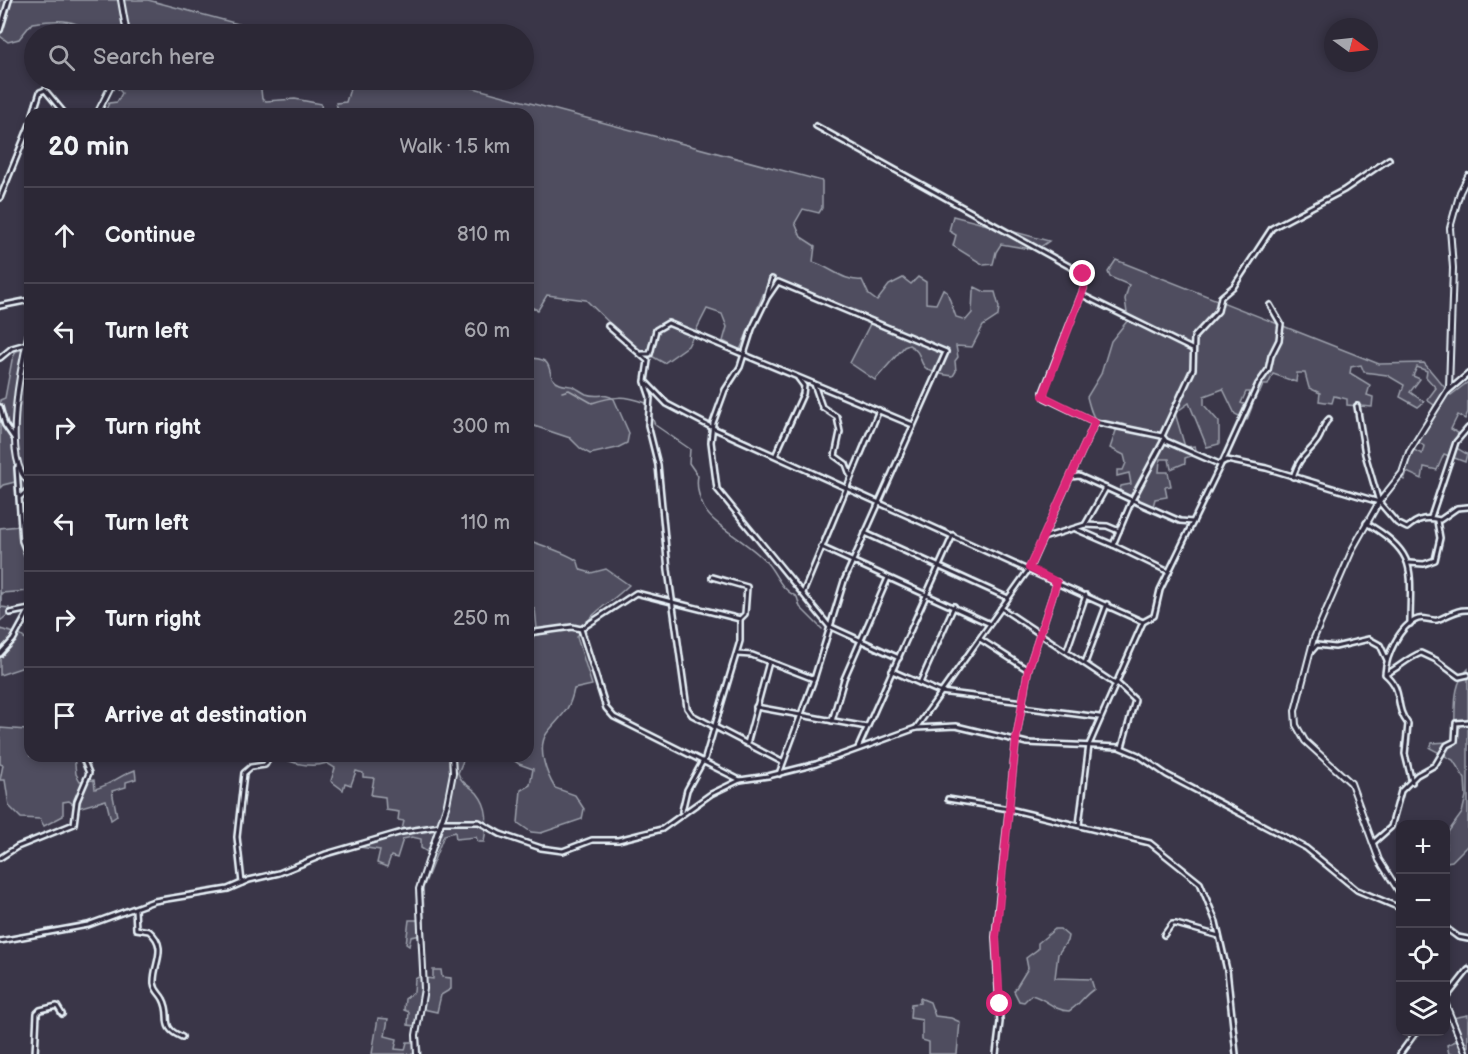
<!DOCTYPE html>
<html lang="en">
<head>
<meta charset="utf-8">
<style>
  :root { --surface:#2c2836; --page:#383442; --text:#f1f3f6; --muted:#a6a6ad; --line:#484451 }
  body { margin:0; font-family:"Balsamiq Sans",sans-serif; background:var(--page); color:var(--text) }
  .controls { position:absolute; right:18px; bottom:18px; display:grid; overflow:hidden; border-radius:12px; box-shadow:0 3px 9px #0003 }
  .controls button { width:54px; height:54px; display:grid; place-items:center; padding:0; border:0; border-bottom:2px solid var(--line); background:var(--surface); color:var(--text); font:30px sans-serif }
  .compass { position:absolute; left:1324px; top:18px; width:54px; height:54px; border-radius:50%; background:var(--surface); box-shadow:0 3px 9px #0003; rotate:105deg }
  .stop { position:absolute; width:18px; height:18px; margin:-14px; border:4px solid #db2777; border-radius:50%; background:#fff }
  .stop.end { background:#db2777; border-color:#fff; box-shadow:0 2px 6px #0008 }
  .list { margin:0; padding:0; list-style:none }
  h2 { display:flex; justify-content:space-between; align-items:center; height:78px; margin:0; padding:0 24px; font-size:26px }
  h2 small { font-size:20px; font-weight:400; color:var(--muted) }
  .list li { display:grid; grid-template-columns:39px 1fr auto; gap:18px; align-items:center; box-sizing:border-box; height:96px; padding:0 24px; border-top:2px solid var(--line) }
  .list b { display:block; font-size:22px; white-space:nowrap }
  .list em { font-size:20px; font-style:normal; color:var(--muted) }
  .icon { flex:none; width:33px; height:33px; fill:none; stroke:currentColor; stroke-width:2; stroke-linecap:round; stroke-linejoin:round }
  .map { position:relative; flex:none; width:1468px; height:1054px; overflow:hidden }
  .search { position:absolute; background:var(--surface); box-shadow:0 3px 9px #0003; left:24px; top:24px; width:510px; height:66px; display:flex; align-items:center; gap:15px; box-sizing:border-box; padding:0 21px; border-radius:33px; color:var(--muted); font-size:22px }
  .panel { position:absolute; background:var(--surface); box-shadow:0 3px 9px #0003; left:24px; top:108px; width:510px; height:654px; border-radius:18px }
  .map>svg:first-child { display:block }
</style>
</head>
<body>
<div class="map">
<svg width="1468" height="1054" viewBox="0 0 1468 1054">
  <rect width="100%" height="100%" fill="#3a3648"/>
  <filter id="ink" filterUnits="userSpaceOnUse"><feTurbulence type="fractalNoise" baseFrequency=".0167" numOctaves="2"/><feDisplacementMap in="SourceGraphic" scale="12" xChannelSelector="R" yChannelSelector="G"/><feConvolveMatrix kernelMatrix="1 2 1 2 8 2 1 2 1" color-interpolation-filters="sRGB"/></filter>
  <g filter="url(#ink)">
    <g fill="#504e5f" stroke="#9ca0ac" stroke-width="1.5">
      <path d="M0 0H148L246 26V34H91C76 17 54 20 32 23L19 39 8 42 0 36Z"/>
      <polygon points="110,80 260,80 262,99 266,101 295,99 321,104 322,114 104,114 109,103 117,102 122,93"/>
      <path d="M368 80 421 82 444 80 822 181V208L819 213 803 209 795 223 801 237 815 246 813 262C830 267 844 282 862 280L869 295 877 301 889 285 903 278 911 284 918 277 926 282V303L936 304 943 289 947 292 956 317 966 320 972 313 973 291 975 287 985 292H995L999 307 998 316 983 326 972 347 956 346 958 357 955 361 956 371 953 376C907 371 931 357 909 345L904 347 875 380 850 363 871 322 770 278 740 350 723 341 727 327 722 314 707 309 688 346 664 363 632 345 586 300 547 295 538 310 528 306V262L533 250V241L528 237V114H339L336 103 346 102 352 82Z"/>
      <polygon points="953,216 1049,241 1036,250 1001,244 996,252 993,264 984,265 953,246 956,235 949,231"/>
      <path d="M1116 260 1379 364 1424 363 1451 395 1468 382V412L1465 419 1458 415 1451 429 1458 433 1453 446 1467 454 1465 462 1444 454 1437 470 1424 467 1422 479 1407 472 1404 480 1399 477 1408 447 1422 454 1424 446 1417 441 1434 405 1427 400 1436 388 1426 377 1427 371 1417 367 1413 376 1420 379 1410 392 1424 402 1418 407 1400 397 1404 385 1387 375 1364 372 1361 365 1351 367 1350 373 1370 385 1367 395 1373 397 1372 407 1347 405V399L1334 396 1332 403 1319 401 1320 393 1309 388 1305 373H1297L1296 382 1273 374 1268 385H1263L1260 392H1246L1241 403 1252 407 1247 420 1235 414 1223 389 1204 396V405L1219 422V444L1207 447 1189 403 1175 413 1185 447 1195 446 1197 454 1185 458V463L1171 469 1169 459H1160L1159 472H1168L1171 486 1165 487 1167 497 1155 499 1152 510 1118 496 1121 486 1131 484 1129 473 1117 476V470H1123L1126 463 1124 455 1110 448 1117 428C1094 424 1093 420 1087 397L1101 374 1111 341 1128 320 1125 299 1129 285 1110 277 1108 272Z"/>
      <polygon points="30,348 30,591 1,593 1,607 9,608 10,613 0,621 0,528 18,526 15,482 3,485 0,488 0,400 5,398 12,360 16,351"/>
      <path d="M528 358C561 358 541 376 560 384 565 386 570 385 574 387 578 389 582 392 586 394 596 398 605 392 614 399L629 433 627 443 617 448 590 454 581 449 570 438 528 424Z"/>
      <path d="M528 540C538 544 574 555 578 562 579 564 579 568 581 570L591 573 606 569 629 585C608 606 591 610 577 637L592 685 574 689C569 713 561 715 547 733 536 748 547 775 555 788L575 795 584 809 582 819 541 833 531 832 518 823 521 790 530 785 533 769 519 764 508 756H528V649L537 629 535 609 528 607Z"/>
      <path d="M0 629C27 636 30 637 30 665L0 675Z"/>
      <path d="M1468 669V845L1452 861 1446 862V835L1462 813 1466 796 1465 779 1453 760 1430 748 1432 743 1448 742 1453 739C1458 717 1449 687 1468 669Z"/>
      <path d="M30 727V756H74L76 774 80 781 94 780 95 789C111 785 120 775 135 770L136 779 126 782V787L112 791 117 816 111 820 106 800 78 808 69 801 63 802V816L44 826 40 819 21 818 9 806 5 780H0L3 765 0 764V728L27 730Z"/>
      <path d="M279 756H465L458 773C462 785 469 784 477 793 490 809 487 823 484 842H478L476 837 456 839 455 832 444 835 423 888 426 978 433 979V970H441L442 977 451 978V989L441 995 437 1012 423 1009 419 1033 421 1054H372L378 1018 388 1019 385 1036 397 1039 395 1049 405 1050 407 1042H414L415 1026 408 1025 409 1012 404 1010 405 999 414 992 415 979 424 974 422 935 411 937 409 946 406 944 409 920H421L419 890 429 853 421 848V839L412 837 403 839 397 858 391 856 387 867 377 863 380 850 359 847 401 834 404 821 398 820 399 812 386 810 385 797 371 795 374 778 363 777V773L356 771 351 785 345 783 343 790 331 781 335 768 327 763C311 768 293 764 279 756Z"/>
      <path d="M1055 929H1060L1068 936 1067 941 1058 954 1055 978 1091 979 1094 989C1083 996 1080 1005 1069 1011 1054 1011 1046 998 1031 995L1024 1002 1019 1001 1014 991 1028 968 1026 958 1038 949V943Z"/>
      <polygon points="1468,966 1468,974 1447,1001 1453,1018 1468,1015 1468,1054 1449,1054 1447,1045 1458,1040 1446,1012 1446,995"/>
      <polygon points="920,998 930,1002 935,1016 951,1018 960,1022 957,1054 929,1054 929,1042 922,1040 922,1020 910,1018 911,1004 920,1003"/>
    </g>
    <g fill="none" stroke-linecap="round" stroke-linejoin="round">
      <g stroke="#a2a6b1" stroke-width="1.5">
        <path d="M562 392 569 390 592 403C613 396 625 395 646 403L648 408"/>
        <path d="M650 412 655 425 690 449 689 463 698 476C696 485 699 499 704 508 714 527 752 544 767 563 778 576 780 589 797 597L800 607 822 629"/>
      </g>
      <defs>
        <g id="minor">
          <polyline points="0,30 9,0"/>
          <polyline points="33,114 40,92 45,90 65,114"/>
          <polyline points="816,126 1083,274 1084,288 1043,392 1045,398 1095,422 1162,436 1166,441 1219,464 1227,460 1266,468 1379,502"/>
          <polyline points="0,198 30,124"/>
          <polyline points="1082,295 1192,349"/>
          <polyline points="767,296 772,279"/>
          <polyline points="0,306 30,300"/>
          <polyline points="608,326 648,361 645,381 667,404 713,428 1143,622 1154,616 1160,590 1221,464"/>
          <polyline points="642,354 650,354 656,330 668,323 913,425"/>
          <polyline points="0,358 12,348 26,344"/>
          <polyline points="645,382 650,397 648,425 658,465 668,570 687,708 692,715 782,762"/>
          <polyline points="814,384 822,407 837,417 840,432 835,456 846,464 850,475"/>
          <polyline points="1447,392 1468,374"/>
          <path d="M1357 406 1365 454 1379 502 1397 523 1407 528C1419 518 1425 517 1440 520L1457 508 1468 507"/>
          <polyline points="0,407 5,425 14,438"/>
          <polyline points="1162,436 1193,369 1194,337 1218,311 1221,297 1234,286 1272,228 1344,190 1389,159"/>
          <polyline points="1164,440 1132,500 1180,521 1193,522"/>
          <polyline points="776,454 803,394 804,386 798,378"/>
          <polyline points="1223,461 1258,384 1268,370 1271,356 1279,340 1281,324 1270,305"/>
          <polyline points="17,468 22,541 30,561"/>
          <path d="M1293 477C1301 453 1306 457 1318 440 1323 432 1322 425 1329 419"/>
          <polyline points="1106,488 1132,500 1113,545 1169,572"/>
          <polyline points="20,497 30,488"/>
          <polyline points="1431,517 1456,442 1468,428"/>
          <path d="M1366 523C1419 553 1410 571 1410 624"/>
          <polyline points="1085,525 1107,526 1119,531"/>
          <polyline points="1076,529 1113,545"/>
          <polyline points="865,533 1008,598"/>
          <polyline points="1043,538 1085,525 1106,488 1079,476 1071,477"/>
          <polyline points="821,547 988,623"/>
          <polyline points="1409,563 1424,564 1435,560 1440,538 1437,521"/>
          <polyline points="712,577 747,587 745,614 740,619"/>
          <polyline points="803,593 879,410"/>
          <polyline points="1001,608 1115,684"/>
          <polyline points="10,613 30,609"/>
          <polyline points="581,629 606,708 614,717 740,780 768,776 816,764 916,728 956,726 1027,743 1119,747 1138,755 1167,775 1306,848 1357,890 1400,908"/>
          <polyline points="528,633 572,627 581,629 636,593 740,619 740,641 704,762"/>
          <polyline points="980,639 1028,670"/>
          <polyline points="1067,650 1086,595"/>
          <polyline points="1311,652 1317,645 1335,647 1369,639 1380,645 1387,660"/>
          <polyline points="0,654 13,640 30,609"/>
          <polyline points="737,654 752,655 814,679"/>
          <polyline points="1085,663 1107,604"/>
          <polyline points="892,671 940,692 1023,702"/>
          <path d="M1386 674C1399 668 1407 658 1421 653L1436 660 1459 677 1468 675"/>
          <polyline points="1116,682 1135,700 1122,747"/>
          <polyline points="920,683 954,606"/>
          <polyline points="756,707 867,727"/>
          <polyline points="1022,707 1099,717"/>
          <polyline points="832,721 844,679 888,578"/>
          <polyline points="916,728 1029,569 1095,422"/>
          <polyline points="747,744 769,662"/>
          <polyline points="858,748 953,535"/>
          <polyline points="779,774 814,679 844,581 946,352 778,282 767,298 752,329 740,367 725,390 713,423 711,442 717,489 829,626 899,658"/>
          <path d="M1412 782 1405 754 1408 724C1393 705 1405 691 1385 674 1386 657 1399 625 1418 619 1425 617 1431 621 1437 620 1449 616 1456 609 1468 610"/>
          <polyline points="948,799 1009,809 1150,843 1200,883 1216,922 1227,970 1236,1054"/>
          <polyline points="682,811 687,790 703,761"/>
          <polyline points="442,822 479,822 500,834 541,848 563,851 592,840 618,840 662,829 711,794 740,780"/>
          <polyline points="1079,825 1089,745 1143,622"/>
          <polyline points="1373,843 1391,827 1401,791 1417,775 1435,765 1447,745 1455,741 1456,723 1468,722"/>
          <polyline points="0,858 17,847 74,824 77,801 89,773 82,756"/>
          <polyline points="242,883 237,837 244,773 251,767 265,765 268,760"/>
          <path d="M135 909 136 929 149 931C169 948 153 963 154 983 155 991 160 993 163 999 173 1017 158 1027 182 1037"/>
          <polyline points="1446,928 1458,937 1468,939"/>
          <polyline points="1164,935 1172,924 1176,924 1219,936"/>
          <polyline points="0,941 88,925 154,901 228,889 249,880 279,873 326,854 402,832 440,826"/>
          <polyline points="1446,998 1468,970"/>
          <polyline points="35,1054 37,1013 40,1010 57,1006 62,1014"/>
          <polyline points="996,1054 1000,1022 995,937 1016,740 1028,670 1057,582"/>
          <polyline points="1400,1054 1416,1032"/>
        </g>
        <g id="tertiary">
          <polyline points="121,0 127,34"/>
          <polyline points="97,114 114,80"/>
          <path d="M30 328C22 361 0 461 30 483"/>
          <polyline points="1400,893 1379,860 1351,783 1305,741 1296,725 1295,711 1314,638 1353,548 1379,502 1402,473 1409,452 1449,388 1453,268 1450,228 1460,192 1468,176"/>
          <polyline points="1446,1005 1466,1054"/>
          <polyline points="417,1054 416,1035 424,989 419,889 447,804 453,773 452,756"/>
        </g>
      </defs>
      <use href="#minor" stroke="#e8f1f8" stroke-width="8"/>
      <use href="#tertiary" stroke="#e8f1f8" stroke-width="8"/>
      <use href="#minor" stroke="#2f2a3d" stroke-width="3"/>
      <use href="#tertiary" stroke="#2f2a3d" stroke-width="4"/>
    </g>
  </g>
  <g fill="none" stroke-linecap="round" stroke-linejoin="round" filter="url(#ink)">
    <polyline stroke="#db2777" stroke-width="8" points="1000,1004 996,937 1016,740 1028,670 1057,582 1029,568 1095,422 1043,396 1084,288 1083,274"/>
  </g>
</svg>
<div class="controls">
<button>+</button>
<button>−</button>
<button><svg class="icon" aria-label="locate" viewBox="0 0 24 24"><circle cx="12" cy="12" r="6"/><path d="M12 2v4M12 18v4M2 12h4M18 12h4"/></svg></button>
<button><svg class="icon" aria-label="layers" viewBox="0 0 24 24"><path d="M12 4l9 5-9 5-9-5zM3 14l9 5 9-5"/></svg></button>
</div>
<svg class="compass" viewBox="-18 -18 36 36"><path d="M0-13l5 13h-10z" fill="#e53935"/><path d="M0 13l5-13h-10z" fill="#a6a6ad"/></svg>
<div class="stop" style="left:1000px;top:1004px"></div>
<div class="stop end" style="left:1083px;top:274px"></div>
<div class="search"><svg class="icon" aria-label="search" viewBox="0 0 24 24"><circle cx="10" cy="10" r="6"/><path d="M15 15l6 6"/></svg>Search here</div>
<section class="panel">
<h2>20 min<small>Walk · 1.5 km</small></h2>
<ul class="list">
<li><svg class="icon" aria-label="ahead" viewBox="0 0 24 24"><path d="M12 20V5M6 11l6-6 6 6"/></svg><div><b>Continue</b></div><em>810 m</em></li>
<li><svg class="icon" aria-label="left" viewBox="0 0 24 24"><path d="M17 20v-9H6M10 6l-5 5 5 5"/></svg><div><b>Turn left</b></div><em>60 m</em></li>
<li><svg class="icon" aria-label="right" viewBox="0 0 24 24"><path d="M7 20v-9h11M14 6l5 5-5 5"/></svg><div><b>Turn right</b></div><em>300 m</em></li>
<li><svg class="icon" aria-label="left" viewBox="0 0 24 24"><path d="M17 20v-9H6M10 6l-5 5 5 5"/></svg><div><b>Turn left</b></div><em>110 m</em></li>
<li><svg class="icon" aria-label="right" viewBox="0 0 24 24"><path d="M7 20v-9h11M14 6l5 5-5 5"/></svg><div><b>Turn right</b></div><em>250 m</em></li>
<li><svg class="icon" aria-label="arrive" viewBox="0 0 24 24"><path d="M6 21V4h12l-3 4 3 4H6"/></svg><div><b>Arrive at destination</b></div></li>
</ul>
</section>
</div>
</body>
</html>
